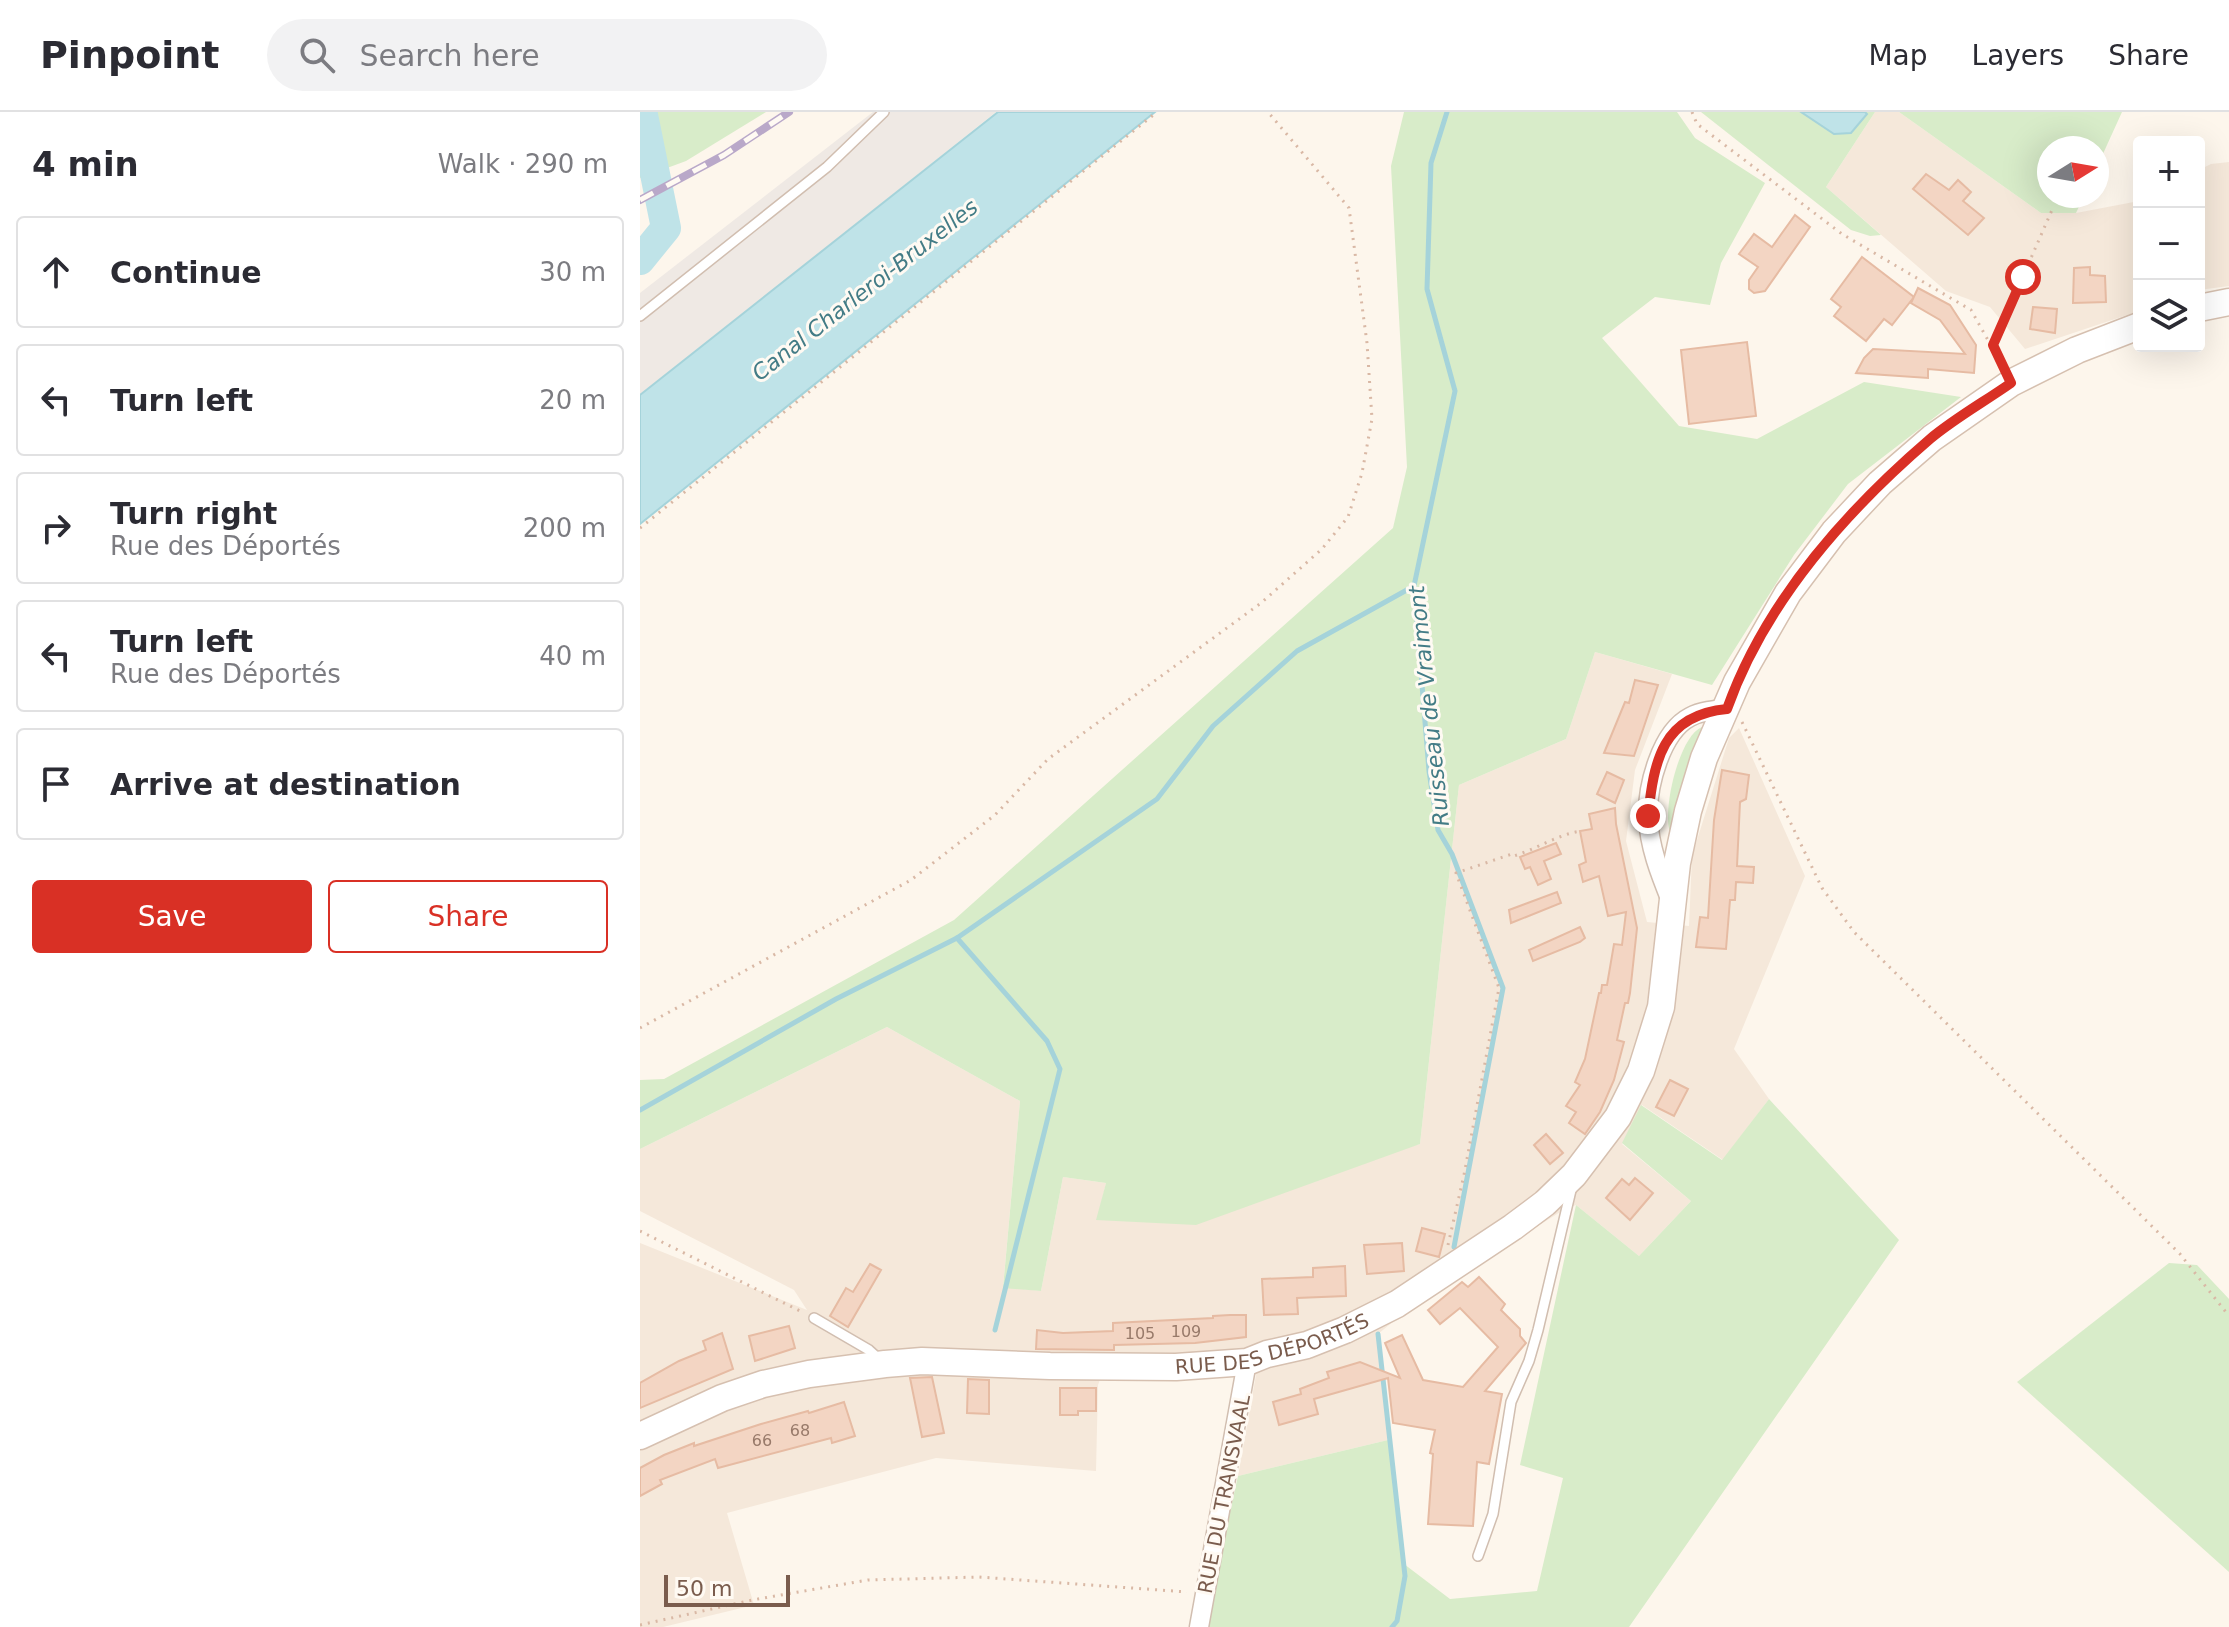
<!DOCTYPE html>
<html lang="en">
<head>
<meta charset="utf-8">
<style>
  :root { --surface:#fff; --page:#f2f2f3; --text:#2b2b33; --muted:#7c7c81; --line:#e1e1e2; --accent:#d93025 }
  body { margin:0; font-family:"DejaVu Sans",sans-serif; background:var(--page); color:var(--text) }
  .controls { position:absolute; right:24px; top:24px; display:grid; overflow:hidden; border-radius:8px; box-shadow:0 8px 32px #0002 }
  .controls button { width:72px; height:72px; display:grid; place-items:center; padding:0; border:0; border-bottom:2px solid var(--line); background:var(--surface); color:var(--text); font:40px sans-serif }
  .compass { position:absolute; left:1397px; top:24px; width:72px; height:72px; border-radius:50%; background:var(--surface); box-shadow:0 8px 32px #0002; rotate:79deg }
  .scale { position:absolute; left:24px; bottom:20px; width:126px; box-sizing:border-box; padding-left:8px; border:4px solid #7a5c4d; border-top:0; font-size:22px; line-height:28px; white-space:nowrap; color:#7a5c4d; -webkit-text-stroke:6px #fffaf3; paint-order:stroke }
  .stop { position:absolute; width:24px; height:24px; margin:-18px; border:6px solid #d93025; border-radius:50%; background:#fff }
  .stop.end { background:#d93025; border-color:#fff; box-shadow:0 2px 8px #0008 }
  .list { margin:0; padding:0; list-style:none }
  h2 { display:flex; justify-content:space-between; align-items:center; height:104px; margin:0; padding:0 32px; font-size:34px }
  h2 small { font-size:26px; font-weight:400; color:var(--muted) }
  .list li { display:grid; grid-template-columns:52px 1fr auto; gap:24px; align-items:center; box-sizing:border-box; height:112px; margin:0 16px 16px; padding:0 16px; border:2px solid var(--line); border-radius:8px }
  .list b { display:block; font-size:30px; white-space:nowrap }
  .list p { margin:0; font-size:26px; white-space:nowrap; color:var(--muted) }
  .list em { font-size:26px; font-style:normal; color:var(--muted) }
  .actions { display:flex; gap:16px; padding:24px 32px }
  .actions a { flex:1; padding:18px 0; border:2px solid var(--accent); border-radius:8px; text-align:center; font-size:28px; color:var(--accent) }
  .actions .main { background:var(--accent); color:#fff }
  .icon { flex:none; width:44px; height:44px; fill:none; stroke:currentColor; stroke-width:2; stroke-linecap:round; stroke-linejoin:round }
  .map { position:relative; flex:none; width:1589px; height:1515px; overflow:hidden }
  header { display:flex; align-items:center; gap:48px; box-sizing:border-box; height:112px; padding:0 40px; background:var(--surface); border-bottom:2px solid var(--line) }
  header strong { font-size:38px }
  nav { display:flex; gap:44px; margin-inline-start:auto; font-size:28px }
  .search { width:560px; height:72px; background:var(--page); display:flex; align-items:center; gap:20px; box-sizing:border-box; padding:0 28px; border-radius:44px; color:var(--muted); font-size:30px }
  main { display:flex }
  aside { flex:1; background:var(--surface) }
  .map>svg:first-child { display:block }
</style>
</head>
<body>
<header>
<strong>Pinpoint</strong>
<div class="search"><svg class="icon" aria-label="search" viewBox="0 0 24 24"><circle cx="10" cy="10" r="6"/><path d="M15 15l6 6"/></svg>Search here</div>
<nav><a>Map</a><a>Layers</a><a>Share</a></nav>
</header>
<main>
<aside>
<h2>4 min<small>Walk · 290 m</small></h2>
<ul class="list">
<li><svg class="icon" aria-label="ahead" viewBox="0 0 24 24"><path d="M12 20V5M6 11l6-6 6 6"/></svg><div><b>Continue</b></div><em>30 m</em></li>
<li><svg class="icon" aria-label="left" viewBox="0 0 24 24"><path d="M17 20v-9H6M10 6l-5 5 5 5"/></svg><div><b>Turn left</b></div><em>20 m</em></li>
<li><svg class="icon" aria-label="right" viewBox="0 0 24 24"><path d="M7 20v-9h11M14 6l5 5-5 5"/></svg><div><b>Turn right</b><p>Rue des Déportés</p></div><em>200 m</em></li>
<li><svg class="icon" aria-label="left" viewBox="0 0 24 24"><path d="M17 20v-9H6M10 6l-5 5 5 5"/></svg><div><b>Turn left</b><p>Rue des Déportés</p></div><em>40 m</em></li>
<li><svg class="icon" aria-label="arrive" viewBox="0 0 24 24"><path d="M6 21V4h12l-3 4 3 4H6"/></svg><div><b>Arrive at destination</b></div></li>
</ul>
<div class="actions"><a class="main">Save</a><a>Share</a></div>
</aside>
<div class="map">
<svg width="1589" height="1515" viewBox="0 0 1589 1515">
  <rect width="100%" height="100%" fill="#fdf6ec"/>
  <g fill="#f5e8da">
    <polygon points="1235,0 1259,0 1401,101 1436,101 1499,89 1499,199 1385,237 1350,195 1306,179 1186,75"/>
    <polygon points="1589,50 1589,174 1559,178 1559,58 1571,52"/>
    <polygon points="955,540 1032,562 995,658 986,729 1007,810 1049,814 1052,744 1089,626 1099,616 1165,764 1094,937 1129,987 1083,1048 1002,993 982,1032 1051,1089 999,1144 936,1093 925,1097 776,1191 738,1222 748,1328 598,1364 621,1235 581,1244 467,1248 458,1273 456,1359 296,1346 87,1401 114,1493 23,1515 0,1515 0,1131 167,1198 154,1178 0,1099 0,1037 247,915 380,989 363,1175 401,1179 423,1065 466,1071 457,1108 780,1032 819,673 926,627"/>
  </g>
  <polygon fill="#efe9e4" points="233,0 356,0 0,284 0,181"/>
  <g fill="#d8ecc9">
    <polygon points="0,0 126,0 46,49 0,66"/>
    <polygon points="764,0 1037,0 1055,26 1125,71 1081,151 1070,193 1015,185 962,226 1039,314 1117,327 1224,270 1321,285 1208,372 1154,443 1072,573 955,540 926,627 819,673 780,1032 556,1113 456,1108 466,1071 423,1065 401,1179 363,1176 380,989 247,915 0,1037 0,968 24,967 314,808 753,416 767,355 751,54"/>
    <polygon points="1061,0 1235,0 1186,75 1241,123 1230,124 1211,118"/>
    <polygon points="1259,0 1482,0 1457,55 1457,36 1409,36 1409,84 1444,84 1436,101 1401,101"/>
    <path d="M1062 615 1063 619 1030 720C1022 698 1039 624 1062 615Z"/>
    <polygon points="1129,987 1259,1128 989,1515 567,1515 574,1471 598,1364 748,1328 764,1452 810,1487 897,1479 923,1366 880,1353 936,1093 999,1144 1051,1089 982,1031 1001,993 1082,1048"/>
    <polygon points="1529,1151 1557,1153 1589,1187 1589,1460 1377,1270"/>
  </g>
  <g fill="#bfe3e8" stroke="#a5d3da" stroke-width="2">
    <polygon points="358,0 515,0 0,412 0,283"/>
    <polygon points="1161,0 1225,0 1227,2 1211,21 1194,22"/>
  </g>
  <g fill="none" stroke-linecap="round" stroke-linejoin="round">
    <g stroke="#a5d3da" stroke-width="5">
      <polyline points="807,0 791,51 787,177 815,279 774,474 789,659 798,718 812,742 863,876 814,1135"/>
      <polyline points="317,826 407,929 420,957 355,1218"/>
      <polyline points="0,998 196,887 317,826 517,687 573,614 657,539 774,474"/>
      <polyline points="738,1222 765,1464 757,1509 752,1515"/>
    </g>
    <polyline stroke="#bfe3e8" stroke-width="30" points="0,0 3,3 26,116 0,148"/>
  </g>
  <g fill="#f3d5c3" stroke="#e6bba3" stroke-width="2">
    <polygon points="1286,62 1309,78 1318,68 1331,80 1323,89 1344,106 1328,123 1273,77"/>
    <polygon points="1155,103 1170,115 1125,179 1114,181 1109,177 1109,168 1118,155 1099,142 1114,122 1132,135"/>
    <polygon points="1222,145 1274,185 1252,213 1244,207 1226,229 1194,204 1201,195 1191,187"/>
    <polygon points="1450,155 1450,163 1465,164 1466,190 1433,191 1434,156"/>
    <polygon points="1278,176 1310,193 1336,233 1334,261 1288,257 1288,266 1216,261 1224,246 1233,237 1325,242 1300,208 1271,191"/>
    <polygon points="1393,195 1417,197 1415,221 1390,217"/>
    <polygon points="1107,230 1116,304 1049,312 1041,238"/>
    <polygon points="995,568 1018,573 994,644 964,641 985,590 989,591"/>
    <polygon points="1082,658 1109,663 1106,687 1100,690 1097,754 1114,755 1113,771 1096,770 1095,788 1090,788 1086,837 1056,835 1060,805 1068,806 1074,708"/>
    <polygon points="967,660 984,668 975,691 957,682"/>
    <polygon points="975,696 976,712 997,816 990,881 988,891 985,891 977,928 984,930 974,968 960,1000 945,1022 929,1011 936,1000 926,994 940,973 935,970 945,947 959,881 961,881 962,873 967,873 974,832 982,833 986,800 968,804 959,764 943,770 939,753 946,750 940,719 952,717 949,702"/>
    <polygon points="916,731 921,742 904,749 911,767 898,773 890,755 885,757 880,745"/>
    <polygon points="917,780 921,791 871,811 869,798"/>
    <polygon points="940,815 945,826 940,830 893,849 889,838"/>
    <polygon points="1030,968 1048,977 1034,1004 1016,995"/>
    <polygon points="906,1022 923,1041 910,1052 894,1033"/>
    <polygon points="995,1066 1013,1081 990,1108 966,1086 982,1067 989,1073"/>
    <polygon points="782,1116 805,1122 799,1145 776,1139"/>
    <polygon points="762,1131 764,1159 727,1162 724,1133"/>
    <polygon points="230,1152 241,1158 208,1215 190,1204 206,1176 213,1180"/>
    <polygon points="705,1154 706,1184 657,1186 658,1202 624,1203 622,1167 673,1165 673,1156"/>
    <polygon points="839,1165 865,1192 861,1198 880,1217 880,1224 886,1231 845,1279 862,1282 849,1352 837,1350 833,1414 788,1412 793,1342 790,1341 795,1318 753,1311 748,1266 674,1287 678,1302 639,1313 633,1290 661,1282 660,1277 689,1266 687,1260 720,1250 760,1266 745,1231 762,1223 783,1268 823,1275 858,1235 820,1196 800,1212 788,1198 822,1170 828,1175"/>
    <polygon points="590,1203 606,1203 606,1225 555,1231 474,1233 474,1238 396,1237 397,1218 423,1221 473,1219 473,1211 573,1206 573,1204"/>
    <polygon points="149,1214 155,1236 115,1249 109,1224"/>
    <polygon points="82,1221 93,1257 0,1296 0,1271 39,1249 66,1238 63,1229"/>
    <polygon points="292,1265 304,1321 282,1325 270,1266"/>
    <polygon points="328,1267 349,1268 349,1302 327,1301"/>
    <polygon points="420,1276 456,1276 456,1299 438,1299 438,1303 420,1303"/>
    <polygon points="204,1290 215,1324 192,1331 191,1326 78,1356 75,1347 20,1368 22,1372 0,1384 0,1356 24,1343 54,1331 54,1334 121,1312 168,1299 169,1301"/>
  </g>
  <g fill="none" stroke-linecap="round" stroke-linejoin="round">
    <defs>
      <g id="lane">
        <polyline points="0,204 187,55 244,0"/>
        <polyline points="174,1206 229,1238 239,1247"/>
        <polyline points="838,1444 853,1402 871,1290 889,1249 898,1218 932,1074"/>
      </g>
      <g id="street">
        <path d="M1031 789C1020 762 1009 734 1008 705 1007 674 1021 620 1050 605 1061 599 1074 598 1087 597"/>
        <polyline points="559,1515 607,1250"/>
      </g>
      <g id="secondary">
        <polyline points="1559,196 1589,190"/>
        <path id="s1" d="M0 1324 82 1286 123 1272 169 1262 245 1252 282 1249 410 1254 536 1255 607 1250 627 1242 667 1233 705 1218 757 1192 873 1115 905 1091 934 1063 978 1005 1001 959 1021 895 1037 751 1048 699 1064 646 1097 570 1148 481 1194 420 1240 371 1292 326 1371 271 1437 238 1499 214"/>
      </g>
    </defs>
    <use href="#lane" stroke="#d1beb0" stroke-width="12"/>
    <use href="#street" stroke="#d1beb0" stroke-width="21"/>
    <use href="#secondary" stroke="#d6c0b0" stroke-width="29"/>
    <g stroke="#d9b8a5" stroke-width="3" stroke-dasharray="2 6" stroke-linecap="butt">
      <polyline points="1052,0 1057,12 1202,122 1331,198 1362,253"/>
      <polyline points="1353,233 1412,98"/>
      <polyline points="0,416 517,0"/>
      <polyline points="1102,610 1182,776 1214,820 1540,1142 1589,1204"/>
      <polyline points="0,916 271,768 355,703 408,647 621,491 682,437 708,405 722,361 732,307 727,231 709,96 628,0"/>
      <polyline points="0,1119 164,1201"/>
      <path d="M808 1133 824 1063 859 876 816 761 872 742 874 744C896 737 919 722 941 719"/>
      <polyline points="0,1513 112,1488 228,1468 339,1465 547,1480"/>
    </g>
    <use href="#lane" stroke="#fff" stroke-width="9"/>
    <use href="#street" stroke="#fff" stroke-width="18"/>
    <use href="#secondary" stroke="#fff" stroke-width="26"/>
    <defs>
      <polyline id="rail" points="0,88 84,43 149,0"/>
    </defs>
    <use href="#rail" stroke="#b9a8c9" stroke-width="8"/>
    <use href="#rail" stroke="#fffaf3" stroke-width="5" stroke-dasharray="15" stroke-linecap="butt"/>
  </g>
  <g fill="none" stroke-linecap="round" stroke-linejoin="round">
    <path stroke="#d93025" stroke-width="10" d="M1008 704C1014 649 1022 603 1087 597 1125 490 1205 400 1290 327 1315 306 1344 290 1371 271L1353 233 1383 165"/>
  </g>
  <g text-anchor="middle" dominant-baseline="central" stroke-width="6" stroke-linejoin="round" paint-order="stroke">
    <g font-size="16" fill="#987a6a">
      <text x="546" y="1219">109</text>
      <text x="500" y="1221">105</text>
      <text x="160" y="1318">68</text>
      <text x="122" y="1328">66</text>
    </g>
    <g font-size="20" fill="#7a5c4d" stroke="#fffaf3">
      <text stroke="none"><textPath href="#s1" startOffset="648">RUE DES DÉPORTÉS</textPath></text>
      <text transform="translate(584 1382) rotate(-79)">RUE DU TRANSVAAL</text>
    </g>
    <g font-size="22" font-style="italic" fill="#437c86" stroke="#fffaf3">
      <text transform="translate(225 178) rotate(-38)">Canal Charleroi-Bruxelles</text>
      <text transform="translate(789 594) rotate(-96)">Ruisseau de Vraimont</text>
    </g>
  </g>
</svg>
<div class="controls">
<button>+</button>
<button>−</button>
<button><svg class="icon" aria-label="layers" viewBox="0 0 24 24"><path d="M12 4l9 5-9 5-9-5zM3 14l9 5 9-5"/></svg></button>
</div>
<svg class="compass" viewBox="-18 -18 36 36"><path d="M0-13l5 13h-10z" fill="#e53935"/><path d="M0 13l5-13h-10z" fill="#7c7c81"/></svg>
<div class="scale">50 m</div>
<div class="stop" style="left:1383px;top:165px"></div>
<div class="stop end" style="left:1008px;top:704px"></div>
</div>
</main>
</body>
</html>
